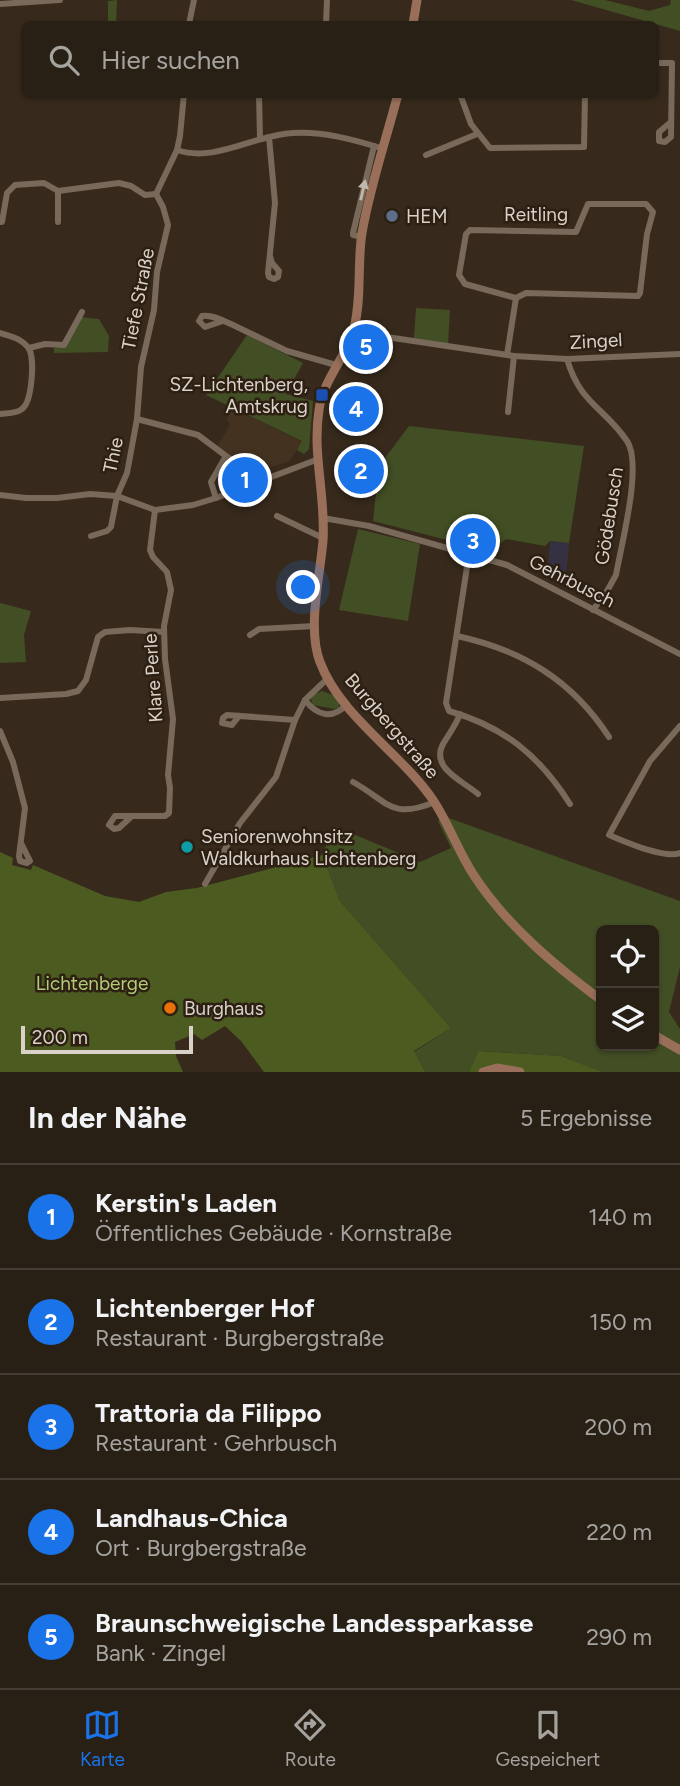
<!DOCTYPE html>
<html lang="de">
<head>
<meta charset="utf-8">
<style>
  :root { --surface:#292015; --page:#352d22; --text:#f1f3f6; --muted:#a5a3a0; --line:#453e34; --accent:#1a73e8 }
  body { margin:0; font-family:Figtree,sans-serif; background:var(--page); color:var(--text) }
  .controls { position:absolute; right:21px; bottom:21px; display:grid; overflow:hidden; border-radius:10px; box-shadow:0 2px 5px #0004 }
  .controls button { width:63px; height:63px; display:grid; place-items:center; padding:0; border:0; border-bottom:2px solid var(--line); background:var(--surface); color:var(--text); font:35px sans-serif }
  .scale { position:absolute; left:21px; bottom:18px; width:172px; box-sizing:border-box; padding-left:7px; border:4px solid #dad2c9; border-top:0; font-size:19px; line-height:24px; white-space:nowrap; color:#dad2c9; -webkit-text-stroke:5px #2d2013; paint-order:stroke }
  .you { position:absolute; left:304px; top:588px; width:24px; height:24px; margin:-18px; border:5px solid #fff; border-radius:50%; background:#1a73e8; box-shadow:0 0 0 10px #1a73e833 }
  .badge { display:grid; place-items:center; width:46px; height:46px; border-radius:50%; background:var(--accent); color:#fff; font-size:23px; font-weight:700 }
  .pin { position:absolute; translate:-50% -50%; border:4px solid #fff; box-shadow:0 2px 7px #0006 }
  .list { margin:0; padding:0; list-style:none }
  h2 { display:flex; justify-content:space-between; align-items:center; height:91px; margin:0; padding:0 28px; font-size:30px }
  h2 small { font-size:23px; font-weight:400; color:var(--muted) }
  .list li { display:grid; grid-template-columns:46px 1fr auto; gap:21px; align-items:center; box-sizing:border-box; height:105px; padding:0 28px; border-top:2px solid var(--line) }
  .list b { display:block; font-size:26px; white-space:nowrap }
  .list p { margin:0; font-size:23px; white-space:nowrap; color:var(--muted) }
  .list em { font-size:23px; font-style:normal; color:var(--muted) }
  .icon { flex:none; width:38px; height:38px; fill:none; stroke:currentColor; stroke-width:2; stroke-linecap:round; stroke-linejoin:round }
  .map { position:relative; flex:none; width:680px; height:1072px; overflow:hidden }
  .search { position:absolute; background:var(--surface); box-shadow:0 2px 5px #0004; left:21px; right:21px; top:21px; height:77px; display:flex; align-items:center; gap:18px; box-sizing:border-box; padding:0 24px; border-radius:10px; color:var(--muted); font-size:26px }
  .sheet { height:616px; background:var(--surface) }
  nav { display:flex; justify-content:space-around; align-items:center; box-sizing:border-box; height:98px; border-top:2px solid var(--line); background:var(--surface); font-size:19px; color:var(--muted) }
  nav a { display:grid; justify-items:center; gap:4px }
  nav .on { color:var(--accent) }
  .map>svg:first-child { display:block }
</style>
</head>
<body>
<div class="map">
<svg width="680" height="1072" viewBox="0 0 680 1072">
  <rect width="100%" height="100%" fill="#372a1c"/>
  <polygon fill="#353142" points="550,541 569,543 566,576 547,574"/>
  <polygon fill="#443220" points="232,408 303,442 289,461 268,468 252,469 217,447 230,425 227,419"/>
  <g fill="#424e24" fill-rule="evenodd">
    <polygon points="117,0 116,24 108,24 108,1"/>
    <polygon points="571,0 605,0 649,11 670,5 671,0 680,0 680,31"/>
    <polygon points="416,308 450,310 448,344 414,338"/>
    <path d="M80 317 99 319 109 336 108 352 54 353V348C71 347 74 331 80 317Z"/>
    <polygon points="247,335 303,363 286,394 313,401 309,449 304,454 297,450 302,441 206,395"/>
    <polygon points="409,426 584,446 569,543 550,541 545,546 506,539 490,551 373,521 379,466"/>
    <polygon points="358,529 420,544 408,621 339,610"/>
    <polygon points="0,603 31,611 24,635 26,662 0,663"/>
    <polygon points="322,691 333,695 339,702 339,707 335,709 313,705 311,699 315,694"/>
    <path d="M446 817 680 901V967L669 1012 680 1029V1072H603L561 1056 480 1051 469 1072H425L414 1052 451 1028 340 901 322 855 334 826 420 862 451 848 438 821ZM601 930H654V1046H601Z"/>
  </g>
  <g fill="#4c5c21">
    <polygon points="0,852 13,858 12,865 31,870 33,865 105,896 139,902 166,892 197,888 322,855 340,901 451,1028 414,1051 425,1072 264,1072 241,1041 225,1026 202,1040 194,1034 175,1042 176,1056 183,1072 0,1072"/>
    <polygon points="479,1051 561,1056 603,1072 469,1072"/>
  </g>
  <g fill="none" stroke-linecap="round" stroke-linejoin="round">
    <g stroke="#78695a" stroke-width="6">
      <polyline points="0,4 60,0"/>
      <polyline points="189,24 194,0"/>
      <polyline points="326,24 327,0"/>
      <polyline points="480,24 493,24"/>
      <polyline points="656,63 672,63 671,137 665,142 659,141 659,132 671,122"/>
      <polyline points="259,94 260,139"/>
      <polyline points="460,94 471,124 490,148 584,147 585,94"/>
      <polyline points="269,137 275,203 268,273 269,277 274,279 278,277 279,271 272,263 270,256"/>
      <path d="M177 150C215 163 254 135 293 133 323 131 355 140 384 149"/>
      <polyline points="426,155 477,134"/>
      <polyline points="58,191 58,222"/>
      <polyline points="156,194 177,150 180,136 184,94"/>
      <polygon points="588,204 646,204 653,212 647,234 640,293 638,296 526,293 516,298 465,284 459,275 466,234 470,230 576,232"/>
      <polyline points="0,222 2,222 7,193 15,185 44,183 58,191 119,183 131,186 145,195 156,194"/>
      <polyline points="362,237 353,235 353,233 374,146"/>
      <path d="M223 321 205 327 199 321 202 316C211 314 224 321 233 325L287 351 336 365"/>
      <polyline points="353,332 514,356 567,359 680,354"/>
      <path d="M0 333C11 336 23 339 29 349 35 359 32 402 22 409 16 414 7 413 0 414"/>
      <polyline points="29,348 45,344 64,345 82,312"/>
      <polyline points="507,355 516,298"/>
      <path d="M567 359C580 404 605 408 627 441 643 464 621 546 616 575L607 591 593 610"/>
      <polyline points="508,412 514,356"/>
      <polyline points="137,419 198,435 226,456 252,473 260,483"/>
      <polyline points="0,495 26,498 57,498 90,494 117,496 155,510 193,505 216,498 316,460"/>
      <polyline points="216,498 211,482 226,456"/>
      <polyline points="277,516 323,538"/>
      <polyline points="323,518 369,526 507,565 680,654"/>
      <polyline points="91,536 107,531 111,527 117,496 127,473 137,419 141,367 154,310 157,272 168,225 163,207 156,194"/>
      <path d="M469 554 446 703 449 711C504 727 539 755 570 804"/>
      <polyline points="250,635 259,629 315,626"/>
      <path d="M457 636C522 650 572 680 609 737"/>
      <polyline points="0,698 66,694 78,691 86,680 98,637 105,632 130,630 164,632"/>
      <path d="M305 700C317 716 333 720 347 704"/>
      <path d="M460 714C456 725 449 734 443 744 430 768 463 781 478 794"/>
      <polyline points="239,716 232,725 222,723 223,718 227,715 295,720"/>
      <path d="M680 726 650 761 609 835C626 842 664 859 680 853"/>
      <polyline points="0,731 13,762 25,808 19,856 20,861 27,863 30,861 21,843"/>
      <path d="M353 782C389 802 391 820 435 802"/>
      <polyline points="132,816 119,828 114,829 109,825 115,816 165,816 169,813 170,788 168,775 173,719 165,659 164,626 171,590 167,572 153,557 150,550 155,510"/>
      <polyline points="205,884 240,823 276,777 295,720 305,700 327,679"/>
    </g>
    <g stroke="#996f5a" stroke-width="9">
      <polyline points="413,24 417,0"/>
      <path d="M398 94C386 140 370 186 362 233 357 264 362 297 354 328 347 357 323 379 319 410 312 454 326 497 323 541 320 576 307 629 320 662 340 716 401 753 433 800 449 824 458 851 473 874 505 924 554 965 601 1000"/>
      <polyline points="654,1035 680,1050"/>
      <polyline points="483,1072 497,1068 520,1072"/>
    </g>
  </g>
  <defs><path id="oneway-solid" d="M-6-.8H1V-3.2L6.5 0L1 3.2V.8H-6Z" transform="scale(1.75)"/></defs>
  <use fill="#c2b8ad" href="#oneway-solid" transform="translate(363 190) rotate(-77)"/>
  <circle fill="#5c6f8a" stroke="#2d2013" stroke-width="2.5" cx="392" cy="216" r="7"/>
  <rect fill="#1a4fb4" stroke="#2d2013" stroke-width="2.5" x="315" y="388" width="14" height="14" rx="3.5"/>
  <circle fill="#0f9aa8" stroke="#2d2013" stroke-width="2.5" cx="187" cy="847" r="7"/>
  <circle fill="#e8710a" stroke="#2d2013" stroke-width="2.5" cx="170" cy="1008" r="7"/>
  <g text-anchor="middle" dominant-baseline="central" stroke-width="5" stroke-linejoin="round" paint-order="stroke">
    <g font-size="19" fill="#dad2c9" stroke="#2d2013">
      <text x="536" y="214">Reitling</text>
      <text transform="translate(138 299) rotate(-79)">Tiefe Straße</text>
      <text transform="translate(596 341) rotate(-3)">Zingel</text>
      <text transform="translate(113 455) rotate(-78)">Thie</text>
      <text transform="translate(609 516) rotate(-81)">Gödebusch</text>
      <text transform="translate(572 581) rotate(27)">Gehrbusch</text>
      <text transform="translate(153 678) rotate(-94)">Klare Perle</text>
      <text transform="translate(392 726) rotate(49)">Burgbergstraße</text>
    </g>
    <g font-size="19" fill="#dad2c9" stroke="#2d2013" text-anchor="start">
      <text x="406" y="216">HEM</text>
      <text x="308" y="384" text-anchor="end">SZ-Lichtenberg,<tspan x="308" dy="22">Amtskrug</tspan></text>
      <text x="201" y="836">Seniorenwohnsitz<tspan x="201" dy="22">Waldkurhaus Lichtenberg</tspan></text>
      <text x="184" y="1008">Burghaus</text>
    </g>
    <g font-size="19" fill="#b2cb75" stroke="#2d2013">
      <text x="92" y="983">Lichtenberge</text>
    </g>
  </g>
</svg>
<div class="controls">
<button><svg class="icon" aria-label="locate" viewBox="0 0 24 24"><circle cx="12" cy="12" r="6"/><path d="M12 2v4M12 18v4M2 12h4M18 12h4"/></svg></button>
<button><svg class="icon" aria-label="layers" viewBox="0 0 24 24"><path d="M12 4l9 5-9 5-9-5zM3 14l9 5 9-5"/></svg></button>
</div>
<div class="scale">200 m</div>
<div class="you"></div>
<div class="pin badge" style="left:245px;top:480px">1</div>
<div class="pin badge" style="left:361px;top:471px">2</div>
<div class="pin badge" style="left:473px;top:541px">3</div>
<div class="pin badge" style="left:356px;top:409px">4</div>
<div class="pin badge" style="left:366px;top:347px">5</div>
<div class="search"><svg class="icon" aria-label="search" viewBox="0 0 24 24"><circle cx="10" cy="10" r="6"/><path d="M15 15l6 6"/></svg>Hier suchen</div>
</div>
<section class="sheet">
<h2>In der Nähe<small>5 Ergebnisse</small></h2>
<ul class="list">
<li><span class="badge">1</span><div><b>Kerstin's Laden</b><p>Öffentliches Gebäude · Kornstraße</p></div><em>140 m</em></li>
<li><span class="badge">2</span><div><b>Lichtenberger Hof</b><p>Restaurant · Burgbergstraße</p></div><em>150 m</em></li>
<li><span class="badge">3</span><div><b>Trattoria da Filippo</b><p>Restaurant · Gehrbusch</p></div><em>200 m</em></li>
<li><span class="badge">4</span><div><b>Landhaus-Chica</b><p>Ort · Burgbergstraße</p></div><em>220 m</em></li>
<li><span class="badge">5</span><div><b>Braunschweigische Landessparkasse</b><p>Bank · Zingel</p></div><em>290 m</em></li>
</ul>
</section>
<nav>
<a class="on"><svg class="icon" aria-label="map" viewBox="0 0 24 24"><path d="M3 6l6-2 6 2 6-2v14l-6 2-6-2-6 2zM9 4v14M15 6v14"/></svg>Karte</a>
<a><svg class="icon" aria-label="directions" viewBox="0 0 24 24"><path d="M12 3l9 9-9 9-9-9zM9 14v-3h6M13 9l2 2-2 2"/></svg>Route</a>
<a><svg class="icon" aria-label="saved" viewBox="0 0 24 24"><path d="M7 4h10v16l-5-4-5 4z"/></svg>Gespeichert</a>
</nav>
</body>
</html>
